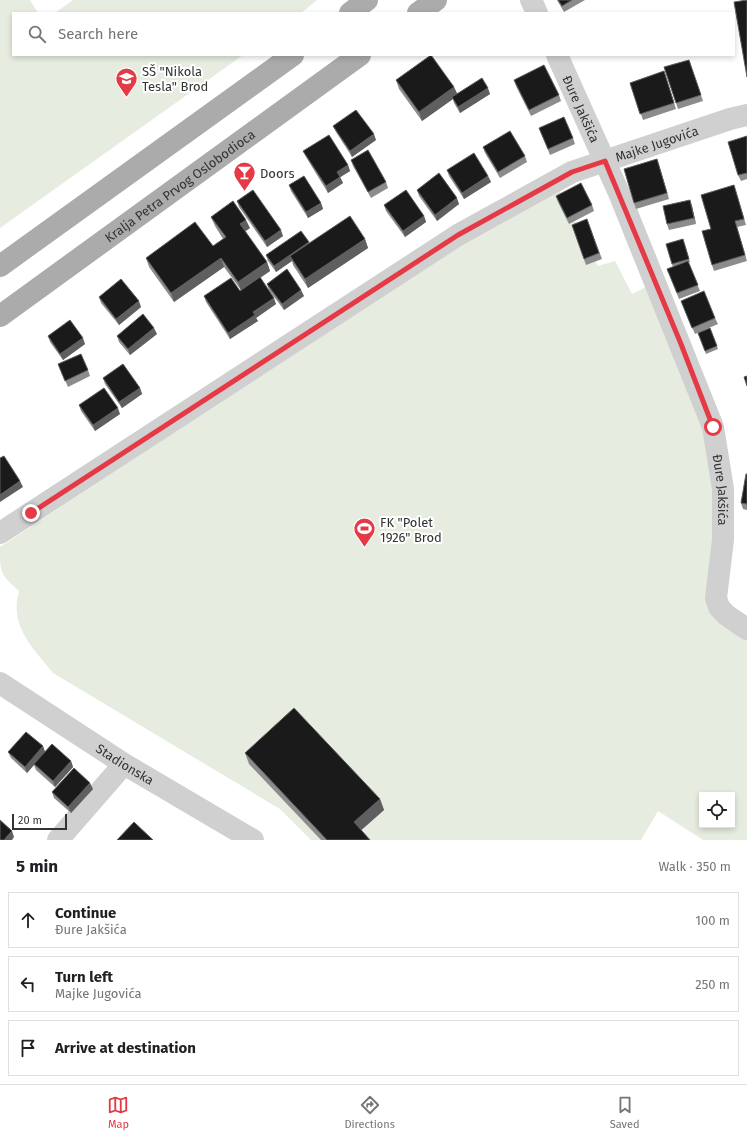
<!DOCTYPE html>
<html lang="en">
<head>
<meta charset="utf-8">
<style>
  :root { --surface:#fff; --page:#f2f2f2; --text:#202124; --muted:#757577; --line:#e0e0e0; --accent:#e63946 }
  body { margin:0; font-family:"Fira Sans",sans-serif; background:var(--page); color:var(--text) }
  .controls { position:absolute; right:12px; bottom:12px; display:grid; overflow:hidden; border-radius:0px; box-shadow:0 2px 6px #0003 }
  .controls button { width:36px; height:36px; display:grid; place-items:center; padding:0; border:0; border-bottom:1px solid var(--line); background:var(--surface); color:var(--text); font:20px sans-serif }
  .scale { position:absolute; left:12px; bottom:10px; width:55px; box-sizing:border-box; padding-left:4px; border:2px solid #333; border-top:0; font-size:11px; line-height:14px; white-space:nowrap; color:#333; -webkit-text-stroke:3px #fff; paint-order:stroke }
  .stop { position:absolute; width:12px; height:12px; margin:-9px; border:3px solid #e63946; border-radius:50%; background:#fff }
  .stop.end { background:#e63946; border-color:#fff; box-shadow:0 1px 4px #0008 }
  .list { margin:0; padding:0; list-style:none }
  h2 { display:flex; justify-content:space-between; align-items:center; height:52px; margin:0; padding:0 16px; font-size:17px }
  h2 small { font-size:13px; font-weight:400; color:var(--muted) }
  .list li { display:grid; grid-template-columns:26px 1fr auto; gap:12px; align-items:center; box-sizing:border-box; height:56px; margin:0 8px 8px; padding:0 8px; border:1px solid var(--line); border-radius:0px }
  .list b { display:block; font-size:15px; white-space:nowrap }
  .list p { margin:0; font-size:13px; white-space:nowrap; color:var(--muted) }
  .list em { font-size:13px; font-style:normal; color:var(--muted) }
  .icon { flex:none; width:22px; height:22px; fill:none; stroke:currentColor; stroke-width:2; stroke-linecap:round; stroke-linejoin:round }
  .map { position:relative; flex:none; width:747px; height:840px; overflow:hidden }
  .search { position:absolute; background:var(--surface); box-shadow:0 2px 6px #0003; left:12px; right:12px; top:12px; height:44px; display:flex; align-items:center; gap:10px; box-sizing:border-box; padding:0 14px; border-radius:0px; color:var(--muted); font-size:15px }
  .sheet { height:244px; background:var(--surface) }
  nav { display:flex; justify-content:space-around; align-items:center; box-sizing:border-box; height:56px; border-top:1px solid var(--line); background:var(--surface); font-size:11px; color:var(--muted) }
  nav a { display:grid; justify-items:center; gap:2px }
  nav .on { color:var(--accent) }
  .map>svg:first-child { display:block }
</style>
</head>
<body>
<div class="map">
<svg width="747" height="840" viewBox="0 0 747 840">
  <rect width="100%" height="100%" fill="#fff"/>
  <g fill="#e6ecdf" fill-rule="evenodd">
    <polygon points="0,0 30,0 38,13 13,13 13,55 243,55 0,228"/>
    <polygon points="73,0 317,0 301,13 55,13"/>
    <path d="M559 190 598 266 615 261 632 294 650 285 711 443 719 528 709 611 720 625 747 640V840H703L658 811 641 840H311L280 809 53 673C33 648 9 626 19 591 0 574 0 573 0 547L451 250ZM702 795H732V825H702Z"/>
  </g>
  <g fill="none" stroke-linecap="round" stroke-linejoin="round">
    <g stroke="#d0d0d0" stroke-width="22">
      <polyline points="531,0 537,13"/>
      <path id="s1" d="M557 55 619 193 713 427 723 489V540L716 598 719 607 726 615 747 629"/>
      <path id="s2" d="M0 533 458 235 572 172 730 119 747 115"/>
      <path id="s3" d="M0 683 124 764 253 840"/>
      <polyline points="58,840 124,764"/>
    </g>
    <g stroke="#ababab" stroke-width="22">
      <polyline points="350,13 367,0"/>
      <polyline points="418,13 436,0"/>
      <polyline points="0,266 293,55"/>
      <path id="s4" d="M0 316 360 55"/>
    </g>
  </g>
  <g fill="#8c8c8c">
    <polygon points="557,0 585,0 564,12"/>
    <polygon points="689,60 703,101 678,109 676,103"/>
    <polygon points="664,71 676,109 643,120 630,83"/>
    <polygon points="396,80 454,87 457,93 490,94 460,113 454,103 453,99 422,121 399,89"/>
    <polygon points="514,80 559,95 561,101 531,116 516,86"/>
    <polygon points="333,126 376,140 352,157 336,132"/>
    <polygon points="539,128 573,138 575,144 550,155"/>
    <polygon points="747,136 747,179 741,181 738,175"/>
    <polygon points="483,147 525,156 527,162 500,178 485,153"/>
    <polygon points="303,151 348,165 350,171 340,177 343,183 328,193 306,157"/>
    <polygon points="657,159 669,199 636,209 634,203"/>
    <polygon points="351,160 386,182 388,188 371,198 353,166"/>
    <polygon points="447,170 488,176 491,182 464,199 449,176"/>
    <polygon points="289,185 321,203 323,209 308,218 291,191"/>
    <polygon points="417,190 459,204 437,221 419,196"/>
    <polygon points="736,191 746,225 737,227 747,261 714,271 712,265 711,229"/>
    <polygon points="556,196 592,205 594,211 569,224 558,202"/>
    <polygon points="237,201 283,236 267,247 239,207"/>
    <polygon points="384,205 424,216 426,222 405,237 386,211"/>
    <polygon points="692,206 696,224 669,230 667,224"/>
    <polygon points="211,217 250,228 245,231 267,262 270,271 260,278 276,304 256,318 258,321 230,339 206,302 204,296 240,291 241,290 224,267 174,302 149,267 146,258 213,246 223,239 215,226"/>
    <polygon points="587,219 602,259 586,265 572,225"/>
    <polygon points="365,239 368,248 308,288 293,265 292,261 276,272 268,261 266,255 309,244"/>
    <polygon points="683,239 690,262 688,262 700,291 679,299 667,269 673,267 666,244"/>
    <polygon points="267,284 304,296 284,310 269,290"/>
    <polygon points="99,297 141,307 119,325 101,303"/>
    <polygon points="681,301 715,318 718,324 695,334"/>
    <polygon points="710,328 718,349 706,354 698,333"/>
    <polygon points="157,334 130,355 119,342 117,336"/>
    <polygon points="48,336 85,344 63,360 50,342"/>
    <polygon points="58,364 88,370 90,376 68,387"/>
    <polygon points="103,378 140,388 142,394 122,408 105,384"/>
    <polygon points="79,405 120,414 95,431 81,411"/>
    <polygon points="747,474 747,510 743,509 741,503"/>
    <polygon points="43,746 45,752 71,761 73,767 55,787 36,770 34,765 27,773 11,758 8,752"/>
    <polygon points="245,753 380,799 384,810 361,830 370,840 321,840 249,764"/>
    <polygon points="93,789 71,813 54,798 52,792"/>
  </g>
  <g fill="#5f5f5f">
    <polygon points="454,87 458,96 452,97 453,99 422,121 419,112"/>
    <polygon points="488,88 490,94 460,113 458,107"/>
    <polygon points="374,134 376,140 352,157 350,151"/>
    <polygon points="657,159 659,165 669,199 667,193"/>
    <polygon points="348,165 350,171 339,178 337,172"/>
    <polygon points="488,176 491,182 464,199 462,193"/>
    <polygon points="340,177 343,183 328,193 326,186"/>
    <polygon points="457,198 459,204 437,221 435,215"/>
    <polygon points="690,200 692,206 696,224 694,218"/>
    <polygon points="321,203 323,209 308,218 306,212"/>
    <polygon points="424,216 426,222 405,237 403,231"/>
    <polygon points="246,220 250,228 243,233 240,224"/>
    <polygon points="281,230 283,236 267,247 265,241"/>
    <polygon points="365,239 368,248 308,288 305,279"/>
    <polygon points="309,242 311,248 290,256 292,261 276,272 274,266"/>
    <polygon points="221,258 224,267 174,302 171,293"/>
    <polygon points="267,262 270,271 241,291 238,282"/>
    <polygon points="301,290 304,296 284,310 282,304"/>
    <polygon points="274,298 276,304 256,318 258,321 230,339 228,333 253,312"/>
    <polygon points="139,301 141,307 119,325 116,319"/>
    <polygon points="154,328 157,334 130,355 128,349"/>
    <polygon points="83,338 85,344 63,360 60,354"/>
    <polygon points="140,388 142,394 122,408 119,402"/>
    <polygon points="118,408 120,414 95,431 93,425"/>
    <polygon points="20,481 23,487 0,502 0,495"/>
    <polygon points="43,746 45,752 27,773 25,767"/>
    <polygon points="71,761 73,767 55,787 53,781"/>
    <polygon points="90,783 93,789 71,813 68,807"/>
    <polygon points="380,799 384,810 358,833 354,822"/>
    <polygon points="12,831 14,837 12,840 4,840"/>
  </g>
  <g fill="#1a1a1a" stroke="#5f5f5f">
    <polygon points="558,0 572,0 562,6"/>
    <polygon points="747,0 747,77 734,2"/>
    <polygon points="431,55 454,87 419,112 396,80"/>
    <polygon points="689,60 701,95 676,103 664,67"/>
    <polygon points="544,65 559,95 529,110 514,80"/>
    <polygon points="664,71 674,103 640,114 630,83"/>
    <polygon points="482,78 488,88 458,107 452,97"/>
    <polygon points="356,110 374,134 350,151 333,126"/>
    <polygon points="564,117 573,138 548,149 539,128"/>
    <polygon points="510,131 525,156 498,172 483,147"/>
    <polygon points="329,135 348,165 337,172 340,177 326,186 303,151"/>
    <polygon points="747,136 747,173 738,175 728,142"/>
    <polygon points="368,150 386,182 368,192 351,160"/>
    <polygon points="474,153 488,176 462,193 447,170"/>
    <polygon points="657,159 667,193 634,203 624,169"/>
    <polygon points="439,173 457,198 435,215 417,190"/>
    <polygon points="304,176 321,203 306,212 289,185"/>
    <polygon points="581,183 592,205 567,218 556,196"/>
    <polygon points="734,185 744,219 735,221 745,255 712,265 702,231 711,229 701,195"/>
    <polygon points="253,190 281,230 265,241 237,201"/>
    <polygon points="406,190 424,216 403,231 384,205"/>
    <polygon points="690,200 694,218 667,224 663,206"/>
    <polygon points="233,201 246,220 240,224 267,262 238,282 221,258 171,293 146,258 195,222 213,246 226,237 211,217"/>
    <polygon points="350,216 365,239 305,279 290,256"/>
    <polygon points="587,219 599,253 584,259 572,225"/>
    <polygon points="301,231 309,242 274,266 266,255"/>
    <polygon points="683,239 689,259 672,264 666,244"/>
    <polygon points="688,261 698,285 677,293 667,269"/>
    <polygon points="287,269 301,290 282,304 267,284"/>
    <polygon points="260,277 274,298 253,312 255,315 228,333 204,296 231,278 240,291"/>
    <polygon points="121,279 139,301 116,319 99,297"/>
    <polygon points="704,291 715,318 692,328 681,301"/>
    <polygon points="143,314 154,328 128,349 117,336"/>
    <polygon points="70,320 83,338 60,354 48,336"/>
    <polygon points="710,328 717,346 705,351 698,333"/>
    <polygon points="81,354 88,370 65,381 58,364"/>
    <polygon points="123,364 140,388 119,402 103,378"/>
    <polygon points="747,376 747,386 744,377"/>
    <polygon points="104,388 118,408 93,425 79,405"/>
    <polygon points="4,456 20,481 0,495 0,458"/>
    <polygon points="746,474 747,474 747,504 741,503"/>
    <polygon points="294,708 380,799 354,822 370,840 327,840 245,753"/>
    <polygon points="26,732 43,746 25,767 8,752"/>
    <polygon points="52,744 71,761 53,781 34,764"/>
    <polygon points="74,768 90,783 68,807 52,792"/>
    <polygon points="0,820 12,831 4,840 0,840"/>
    <polygon points="134,822 153,840 117,840"/>
  </g>
  <g fill="none" stroke-linecap="round" stroke-linejoin="round">
    <polyline stroke="#e63946" stroke-width="5" points="31,513 458,235 572,172 605,161 681,344 713,427"/>
  </g>
  <defs>
    <symbol id="school-pin" viewBox="-11 -11 22 30"><path d="M0 17L-7.5 6A9.5 9.5 0 1 1 7.5 6Z" fill="#e63946" stroke="#fff"/><path d="M0-5L7-2L0 1L-7-2ZM-4 1L0 2.5L4 1V4Q0 6-4 4Z" fill="#fff"/></symbol>
    <symbol id="bar-pin" viewBox="-11 -11 22 30"><path d="M0 17L-7.5 6A9.5 9.5 0 1 1 7.5 6Z" fill="#e63946" stroke="#fff"/><path d="M-6-5H6L.8 .8V4.5H3.5V6h-7V4.5H-.8V.8Z" fill="#fff"/></symbol>
    <symbol id="stadium-pin" viewBox="-11 -11 22 30"><path d="M0 17L-7.5 6A9.5 9.5 0 1 1 7.5 6Z" fill="#e63946" stroke="#fff"/><path d="M0-5a6.5 5 0 1 0 0 10a6.5 5 0 1 0 0-10ZM-3.5-1.8h7v3.6h-7Z" fill="#fff"/></symbol>
  </defs>
  <g fill-rule="evenodd">
    <use href="#school-pin" x="114" y="66" width="25" height="34"/>
    <use href="#bar-pin" x="232" y="160" width="25" height="34"/>
    <use href="#stadium-pin" x="352" y="516" width="25" height="34"/>
  </g>
  <g text-anchor="middle" dominant-baseline="central" stroke-width="4" stroke-linejoin="round" paint-order="stroke">
    <g font-size="13" fill="#333" stroke="#fff" text-anchor="start">
      <text x="142" y="71">SŠ "Nikola<tspan x="142" dy="15">Tesla" Brod</tspan></text>
      <text x="260" y="173">Doors</text>
      <text x="380" y="522">FK "Polet<tspan x="380" dy="15">1926" Brod</tspan></text>
    </g>
    <g font-size="13" fill="#333" stroke="#fff">
      <text stroke="none"><textPath href="#s1" startOffset="59">Đure Jakšića</textPath></text>
      <text stroke="none"><textPath href="#s2" startOffset="766">Majke Jugovića</textPath></text>
      <text stroke="none"><textPath href="#s4" startOffset="222">Kralja Petra Prvog Oslobodioca</textPath></text>
      <text stroke="none"><textPath href="#s1" startOffset="467">Đure Jakšića</textPath></text>
      <text stroke="none"><textPath href="#s3" startOffset="149">Stadionska</textPath></text>
    </g>
  </g>
</svg>
<div class="controls">
<button><svg class="icon" aria-label="locate" viewBox="0 0 24 24"><circle cx="12" cy="12" r="6"/><path d="M12 2v4M12 18v4M2 12h4M18 12h4"/></svg></button>
</div>
<div class="scale">20 m</div>
<div class="stop" style="left:713px;top:427px"></div>
<div class="stop end" style="left:31px;top:513px"></div>
<div class="search"><svg class="icon" aria-label="search" viewBox="0 0 24 24"><circle cx="10" cy="10" r="6"/><path d="M15 15l6 6"/></svg>Search here</div>
</div>
<section class="sheet">
<h2>5 min<small>Walk · 350 m</small></h2>
<ul class="list">
<li><svg class="icon" aria-label="ahead" viewBox="0 0 24 24"><path d="M12 20V5M6 11l6-6 6 6"/></svg><div><b>Continue</b><p>Đure Jakšića</p></div><em>100 m</em></li>
<li><svg class="icon" aria-label="left" viewBox="0 0 24 24"><path d="M17 20v-9H6M10 6l-5 5 5 5"/></svg><div><b>Turn left</b><p>Majke Jugovića</p></div><em>250 m</em></li>
<li><svg class="icon" aria-label="arrive" viewBox="0 0 24 24"><path d="M6 21V4h12l-3 4 3 4H6"/></svg><div><b>Arrive at destination</b></div></li>
</ul>
</section>
<nav>
<a class="on"><svg class="icon" aria-label="map" viewBox="0 0 24 24"><path d="M3 6l6-2 6 2 6-2v14l-6 2-6-2-6 2zM9 4v14M15 6v14"/></svg>Map</a>
<a><svg class="icon" aria-label="directions" viewBox="0 0 24 24"><path d="M12 3l9 9-9 9-9-9zM9 14v-3h6M13 9l2 2-2 2"/></svg>Directions</a>
<a><svg class="icon" aria-label="saved" viewBox="0 0 24 24"><path d="M7 4h10v16l-5-4-5 4z"/></svg>Saved</a>
</nav>
</body>
</html>
